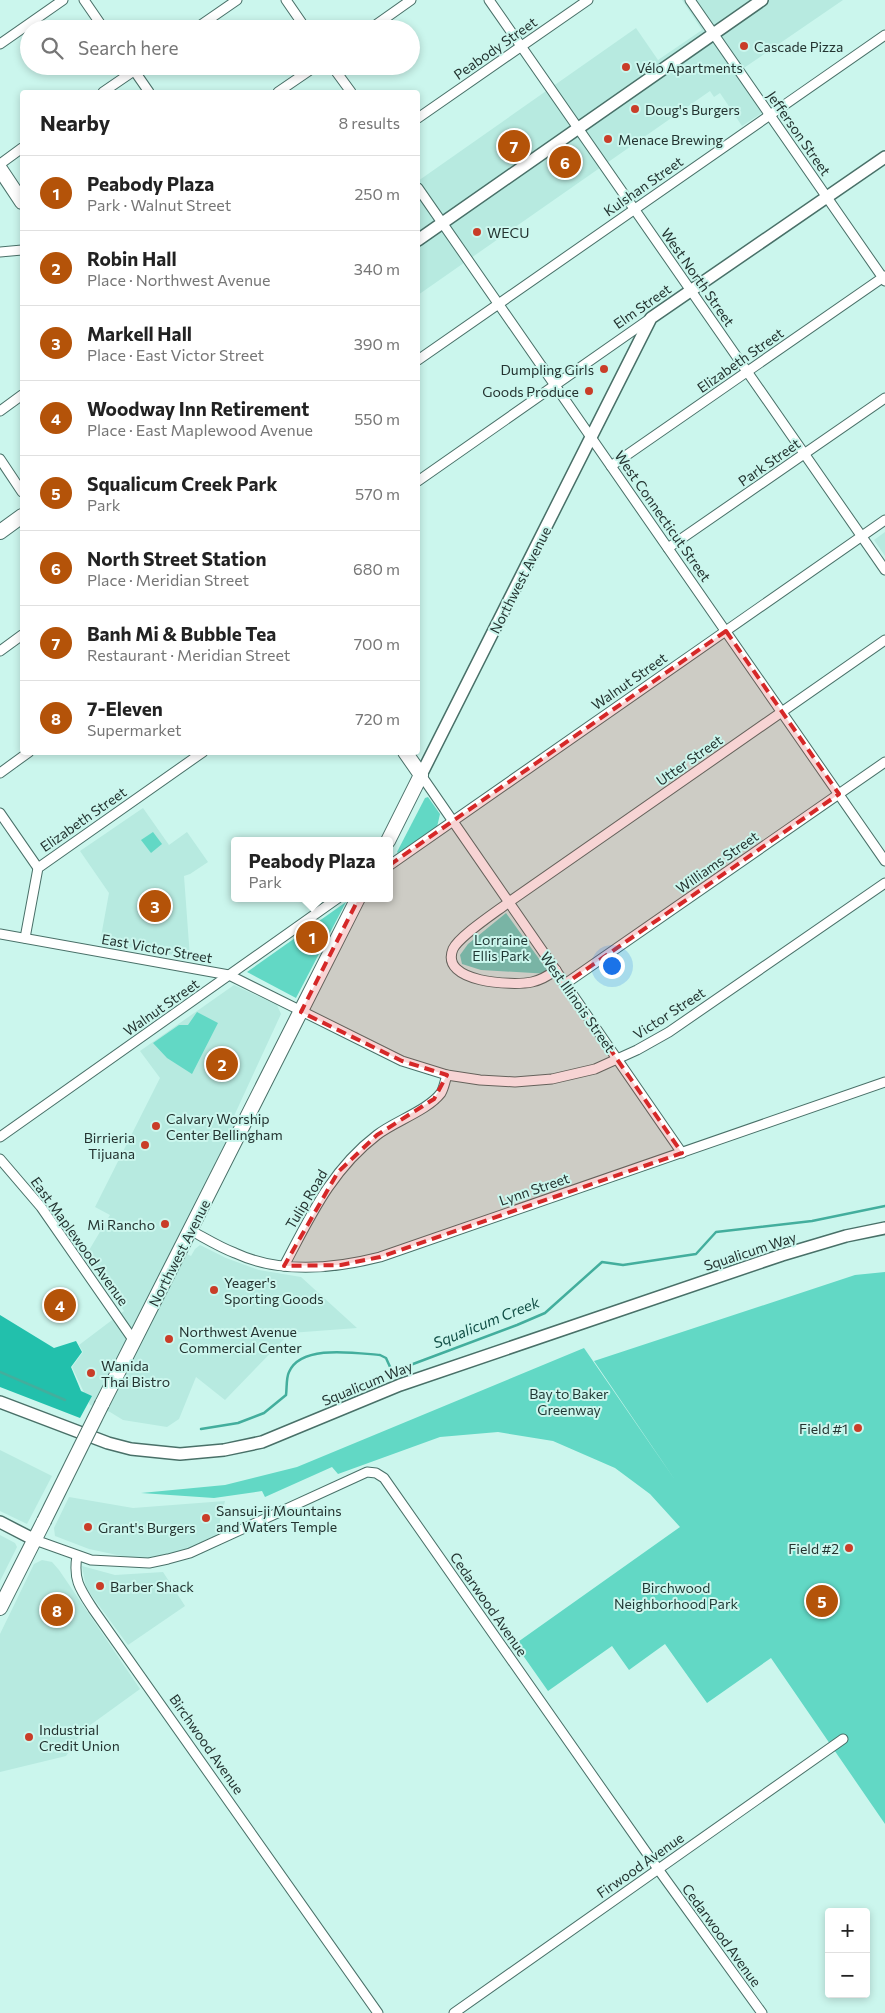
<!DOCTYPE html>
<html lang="en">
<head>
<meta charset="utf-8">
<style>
  :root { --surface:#fff; --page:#f2f2f2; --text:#222; --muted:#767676; --line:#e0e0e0; --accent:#b45309 }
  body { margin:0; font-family:Commissioner,sans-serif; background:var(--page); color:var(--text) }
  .controls { position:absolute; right:15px; bottom:15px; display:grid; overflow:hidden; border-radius:5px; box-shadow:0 2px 8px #0003 }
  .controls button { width:45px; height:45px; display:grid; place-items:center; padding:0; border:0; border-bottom:1px solid var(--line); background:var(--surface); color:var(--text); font:25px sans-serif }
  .you { position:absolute; left:611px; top:965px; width:18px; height:18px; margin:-12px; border:4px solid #fff; border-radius:50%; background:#1a73e8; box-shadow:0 0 0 8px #1a73e833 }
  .badge { display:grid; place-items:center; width:32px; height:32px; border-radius:50%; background:var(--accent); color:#fff; font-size:16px; font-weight:700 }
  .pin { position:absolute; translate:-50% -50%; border:2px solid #fff; box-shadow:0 1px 5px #0006 }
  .popup { position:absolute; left:231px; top:837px; width:162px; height:65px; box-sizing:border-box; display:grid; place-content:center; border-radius:5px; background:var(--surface); filter:drop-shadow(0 1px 4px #0005); font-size:16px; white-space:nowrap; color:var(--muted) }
  .popup b { font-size:19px; color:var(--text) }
  .popup::after { content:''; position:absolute; left:50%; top:100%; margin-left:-10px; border:10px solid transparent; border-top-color:var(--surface) }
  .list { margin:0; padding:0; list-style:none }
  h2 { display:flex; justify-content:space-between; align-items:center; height:65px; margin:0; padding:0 20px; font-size:21px }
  h2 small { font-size:16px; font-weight:400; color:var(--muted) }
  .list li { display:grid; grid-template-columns:32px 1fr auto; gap:15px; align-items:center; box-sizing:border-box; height:75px; padding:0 20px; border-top:1px solid var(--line) }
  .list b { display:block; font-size:19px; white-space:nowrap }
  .list p { margin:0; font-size:16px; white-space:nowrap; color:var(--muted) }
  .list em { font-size:16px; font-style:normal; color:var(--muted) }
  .icon { flex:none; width:28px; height:28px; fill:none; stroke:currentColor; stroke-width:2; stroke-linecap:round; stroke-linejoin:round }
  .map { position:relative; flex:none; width:885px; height:2013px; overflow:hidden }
  .search { position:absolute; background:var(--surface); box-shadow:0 2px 8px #0003; left:20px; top:20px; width:400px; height:55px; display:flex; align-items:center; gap:12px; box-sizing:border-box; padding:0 18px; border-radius:28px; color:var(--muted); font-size:19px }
  .panel { position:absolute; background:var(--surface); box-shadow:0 2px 8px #0003; left:20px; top:90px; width:400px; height:665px; border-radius:5px }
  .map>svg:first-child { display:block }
</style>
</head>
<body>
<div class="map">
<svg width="885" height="2013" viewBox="0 0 885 2013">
  <rect width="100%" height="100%" fill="#cbf6ed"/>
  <g fill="#b7eae0">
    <polygon points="682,0 843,0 735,74 762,113 742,126 720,93 714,97 710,91 418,295 418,181 636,28 658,60 702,30"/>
    <polygon points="885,532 885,556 874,540"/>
    <polygon points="143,808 169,845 187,832 208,862 190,874 184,876 190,958 100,942 109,893 80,851"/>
    <polygon points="234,985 277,1005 281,1014 234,1116 239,1119 173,1247 191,1256 195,1249 200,1245 226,1258 259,1270 301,1277 357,1328 290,1333 225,1400 196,1377 179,1419 167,1427 123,1420 110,1412 90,1405 72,1367 83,1352 79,1345 124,1311 85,1257 110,1215 95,1207 160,1078 140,1051"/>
    <polygon points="0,1450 52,1476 27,1524 0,1511"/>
    <polygon points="69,1497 133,1508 225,1501 216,1537 195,1546 167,1555 151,1558 131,1558 89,1549 55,1536 54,1528"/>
    <polygon points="0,1535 15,1543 17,1547 0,1581"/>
    <polygon points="42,1560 52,1562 59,1570 140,1689 82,1731 66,1756 0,1772 0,1634 34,1564"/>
    <polygon points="82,1566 115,1575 163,1572 185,1606 128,1645 86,1588"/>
  </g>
  <g fill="#62d8c5">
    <polygon points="428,797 440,814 437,827 398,853 397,852 425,798"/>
    <polygon points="153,832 162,844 151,853 141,840"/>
    <polygon points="346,902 296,998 247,972"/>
    <polygon points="506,913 550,974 481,970 462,964 460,955 468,944"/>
    <polygon points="197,1012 218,1023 192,1074 167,1058 153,1043 179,1025 188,1025"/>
    <polygon points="885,1272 885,1824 771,1658 707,1703 665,1644 629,1670 612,1646 548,1691 515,1644 680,1527 650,1494 615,1468 553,1441 498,1432 440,1437 338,1474 332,1467 265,1497 262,1491 214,1498 141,1493 225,1485 297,1467 584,1348 675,1480 594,1361 855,1275"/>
  </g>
  <polygon fill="#22c0ac" points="0,1315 54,1348 76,1341 82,1352 71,1367 81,1391 92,1396 80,1418 0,1387"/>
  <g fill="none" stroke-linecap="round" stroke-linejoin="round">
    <g stroke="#43ae9d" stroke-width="2.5">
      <polyline points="0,1372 65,1400"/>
      <path d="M201 1429 238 1423 264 1413 286 1395C287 1388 286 1378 289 1372 301 1344 355 1353 380 1355L386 1358 391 1369 397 1370 517 1325 545 1313 602 1262 623 1265 696 1254 716 1232 812 1221 885 1206"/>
    </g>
    <defs>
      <g id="minor">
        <polyline points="84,0 104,29"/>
        <polyline points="286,0 306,29"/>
        <polyline points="489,0 885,570"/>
        <polyline points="690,0 885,281"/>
        <polyline points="195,29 237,0"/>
        <polyline points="370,29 411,0"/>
        <polyline points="0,44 63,0"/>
        <polyline points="131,66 149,92"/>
        <polyline points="332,66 351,92"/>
        <polyline points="103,92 141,66"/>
        <polyline points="278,92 316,66"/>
        <polyline points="418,118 588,0"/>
        <polyline points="0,164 22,148"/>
        <polyline points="418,188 885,861"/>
        <polyline points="0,252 22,250"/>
        <polyline points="418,360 885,35"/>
        <polyline points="0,411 22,395"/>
        <polyline points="0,459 22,492"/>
        <polyline points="611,466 885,276"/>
        <polyline points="418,481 651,318"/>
        <polyline points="668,548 885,398"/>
        <polyline points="0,651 22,635"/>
        <polyline points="0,773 29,752"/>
        <polyline points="421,775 682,1153"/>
        <polyline points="0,813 38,868"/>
        <polyline points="390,865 885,520"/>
        <polyline points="0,934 229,975 402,1061 447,1075 480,1080 515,1082 552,1079 595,1069 637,1050 669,1032 885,883"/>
        <polyline points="25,938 38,868 203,752"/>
        <path d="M556 970C548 976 541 980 532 982 513 986 439 983 453 949 459 936 496 912 509 902L885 640"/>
        <polyline points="565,984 885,762"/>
        <polyline points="0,1137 338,898"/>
        <polyline points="0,1159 41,1207 134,1341"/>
        <path d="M190 1230C205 1238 219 1247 235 1253 280 1274 333 1269 380 1257L885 1082"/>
        <path d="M284 1266C310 1217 331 1170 377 1135 395 1121 427 1111 441 1093 444 1088 445 1081 447 1075"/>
        <polyline points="35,1540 91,1560 149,1563 168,1559 190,1553 367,1472 376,1473 384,1478 658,1869 762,2013"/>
        <path d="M77 1556C73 1580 80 1589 93 1609L378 2013"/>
        <polyline points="454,2013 843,1739"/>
      </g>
      <g id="tertiary">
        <polyline points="418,240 762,0"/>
        <polyline points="421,775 651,318 885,157"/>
        <polyline points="0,1402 108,1443 131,1449 180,1454 224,1450 262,1442 400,1385 782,1255 846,1236 885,1228"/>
        <polyline points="0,1522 35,1540"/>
      </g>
      <g id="secondary">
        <polyline points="0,169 22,202"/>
        <polyline points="0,532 22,516"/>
        <polyline points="388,841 421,775 405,752"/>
        <polyline points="102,1404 358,898"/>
        <polyline points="0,1608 44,1521"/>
      </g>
    </defs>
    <use href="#minor" stroke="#497068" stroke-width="11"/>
    <use href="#tertiary" stroke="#497068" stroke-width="14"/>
    <use href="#secondary" stroke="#497068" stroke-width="16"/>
    <use href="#minor" stroke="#fff" stroke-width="9"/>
    <use href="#tertiary" stroke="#fff" stroke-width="11"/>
    <use href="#secondary" stroke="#fff" stroke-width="14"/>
    <defs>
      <polyline id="secondary-bridge" points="44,1521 102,1404"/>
    </defs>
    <use href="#secondary-bridge" stroke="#497068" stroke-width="16" stroke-linecap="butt"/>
    <use href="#secondary-bridge" stroke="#fff" stroke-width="14"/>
  </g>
  <path fill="#d62828" fill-opacity="0.2" stroke="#d62828" stroke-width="4" stroke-dasharray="10 6" stroke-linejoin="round" d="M726 631 839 794 565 984 682 1153 380 1257 341 1265 284 1266 338 1172 377 1135 434 1099 447 1075 402 1061 301 1012 368 880Z"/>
  <g fill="#c93d28" stroke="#cbf6ed" stroke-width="2">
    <circle cx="744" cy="46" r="5"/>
    <circle cx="626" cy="67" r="5"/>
    <circle cx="635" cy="109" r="5"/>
    <circle cx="608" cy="139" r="5"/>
    <circle cx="477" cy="232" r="5"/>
    <circle cx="604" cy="369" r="5"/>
    <circle cx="589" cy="391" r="5"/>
    <circle cx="156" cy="1126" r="5"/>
    <circle cx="145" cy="1145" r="5"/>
    <circle cx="165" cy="1224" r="5"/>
    <circle cx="214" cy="1290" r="5"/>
    <circle cx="169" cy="1339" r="5"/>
    <circle cx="91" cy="1373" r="5"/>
    <circle cx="858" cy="1428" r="5"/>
    <circle cx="206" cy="1518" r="5"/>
    <circle cx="88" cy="1527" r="5"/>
    <circle cx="849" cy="1548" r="5"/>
    <circle cx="100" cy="1586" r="5"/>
    <circle cx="29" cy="1737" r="5"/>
  </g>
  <g text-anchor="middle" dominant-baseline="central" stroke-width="4" stroke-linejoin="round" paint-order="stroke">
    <g font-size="14" fill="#233330" stroke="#cbf6ed" text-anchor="start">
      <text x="754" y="46">Cascade Pizza</text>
      <text x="636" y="67">Vélo Apartments</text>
      <text x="645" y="109">Doug's Burgers</text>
      <text x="618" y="139">Menace Brewing</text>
      <text x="487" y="232">WECU</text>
      <text x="594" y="369" text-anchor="end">Dumpling Girls</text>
      <text x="579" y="391" text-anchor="end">Goods Produce</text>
      <text x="166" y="1118">Calvary Worship<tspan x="166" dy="16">Center Bellingham</tspan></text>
      <text x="135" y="1137" text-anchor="end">Birrieria<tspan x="135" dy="16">Tijuana</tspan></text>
      <text x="155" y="1224" text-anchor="end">Mi Rancho</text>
      <text x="224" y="1282">Yeager's<tspan x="224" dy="16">Sporting Goods</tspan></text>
      <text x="179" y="1331">Northwest Avenue<tspan x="179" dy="16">Commercial Center</tspan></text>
      <text x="101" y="1365">Wanida<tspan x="101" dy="16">Thai Bistro</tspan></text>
      <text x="848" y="1428" text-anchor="end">Field #1</text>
      <text x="216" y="1510">Sansui-ji Mountains<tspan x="216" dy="16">and Waters Temple</tspan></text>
      <text x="98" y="1527">Grant's Burgers</text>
      <text x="839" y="1548" text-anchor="end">Field #2</text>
      <text x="110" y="1586">Barber Shack</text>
      <text x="39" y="1729">Industrial<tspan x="39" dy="16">Credit Union</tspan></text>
    </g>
    <g font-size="14" fill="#233330" stroke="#cbf6ed">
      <text transform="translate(495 48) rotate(-35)">Peabody Street</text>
      <text transform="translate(799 133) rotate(55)">Jefferson Street</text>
      <text transform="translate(643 186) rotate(-35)">Kulshan Street</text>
      <text transform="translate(698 277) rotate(55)">West North Street</text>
      <text transform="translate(642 306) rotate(-35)">Elm Street</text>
      <text transform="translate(740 360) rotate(-35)">Elizabeth Street</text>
      <text transform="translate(769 462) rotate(-35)">Park Street</text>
      <text transform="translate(663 516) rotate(55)">West Connecticut Street</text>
      <text transform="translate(520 580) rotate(-63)">Northwest Avenue</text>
      <text transform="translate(629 681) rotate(-35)">Walnut Street</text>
      <text transform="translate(689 760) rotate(-35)">Utter Street</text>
      <text transform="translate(83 819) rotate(-35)">Elizabeth Street</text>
      <text transform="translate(717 862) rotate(-35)">Williams Street</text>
      <text transform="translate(157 948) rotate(10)">East Victor Street</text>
      <text transform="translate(578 1002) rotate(55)">West Illinois Street</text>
      <text transform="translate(161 1007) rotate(-35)">Walnut Street</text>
      <text transform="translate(669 1013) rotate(-33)">Victor Street</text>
      <text transform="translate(534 1189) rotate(-19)">Lynn Street</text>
      <text transform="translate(306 1199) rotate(-59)">Tulip Road</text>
      <text transform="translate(80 1241) rotate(54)">East Maplewood Avenue</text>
      <text transform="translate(750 1251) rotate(-18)">Squalicum Way</text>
      <text transform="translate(179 1253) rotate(-63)">Northwest Avenue</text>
      <text transform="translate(367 1383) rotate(-22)">Squalicum Way</text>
      <text transform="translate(489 1604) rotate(55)">Cedarwood Avenue</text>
      <text transform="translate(207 1744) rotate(55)">Birchwood Avenue</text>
      <text transform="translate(640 1865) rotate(-35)">Firwood Avenue</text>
      <text transform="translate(722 1935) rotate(54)">Cedarwood Avenue</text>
    </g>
    <g font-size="14" fill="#1f3733" stroke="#cbf6ed">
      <text x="501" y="939">Lorraine<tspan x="501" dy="16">Ellis Park</tspan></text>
      <text x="569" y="1393">Bay to Baker<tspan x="569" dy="16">Greenway</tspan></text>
      <text x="676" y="1587">Birchwood<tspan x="676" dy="16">Neighborhood Park</tspan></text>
    </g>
    <g font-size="15" font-style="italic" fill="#104e45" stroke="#cbf6ed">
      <text transform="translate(486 1322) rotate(-22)">Squalicum Creek</text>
    </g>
  </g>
</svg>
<div class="controls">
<button>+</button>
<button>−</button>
</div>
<div class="you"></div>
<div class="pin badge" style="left:312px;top:937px">1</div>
<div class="popup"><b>Peabody Plaza</b>Park</div>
<div class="pin badge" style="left:222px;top:1064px">2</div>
<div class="pin badge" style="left:155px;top:906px">3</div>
<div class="pin badge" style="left:60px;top:1305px">4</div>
<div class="pin badge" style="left:822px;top:1601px">5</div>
<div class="pin badge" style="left:565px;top:162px">6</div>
<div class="pin badge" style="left:514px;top:146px">7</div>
<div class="pin badge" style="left:57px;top:1610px">8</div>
<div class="search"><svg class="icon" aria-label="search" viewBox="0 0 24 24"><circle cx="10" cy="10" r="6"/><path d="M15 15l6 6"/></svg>Search here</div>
<section class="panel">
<h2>Nearby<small>8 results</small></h2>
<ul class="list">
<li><span class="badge">1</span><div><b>Peabody Plaza</b><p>Park · Walnut Street</p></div><em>250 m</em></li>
<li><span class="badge">2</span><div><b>Robin Hall</b><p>Place · Northwest Avenue</p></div><em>340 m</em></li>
<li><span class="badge">3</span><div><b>Markell Hall</b><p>Place · East Victor Street</p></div><em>390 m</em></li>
<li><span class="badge">4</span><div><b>Woodway Inn Retirement</b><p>Place · East Maplewood Avenue</p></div><em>550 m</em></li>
<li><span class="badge">5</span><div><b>Squalicum Creek Park</b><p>Park</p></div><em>570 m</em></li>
<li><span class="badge">6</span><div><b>North Street Station</b><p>Place · Meridian Street</p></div><em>680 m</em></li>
<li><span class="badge">7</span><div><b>Banh Mi &amp; Bubble Tea</b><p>Restaurant · Meridian Street</p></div><em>700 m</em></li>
<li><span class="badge">8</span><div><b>7-Eleven</b><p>Supermarket</p></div><em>720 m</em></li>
</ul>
</section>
</div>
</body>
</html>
